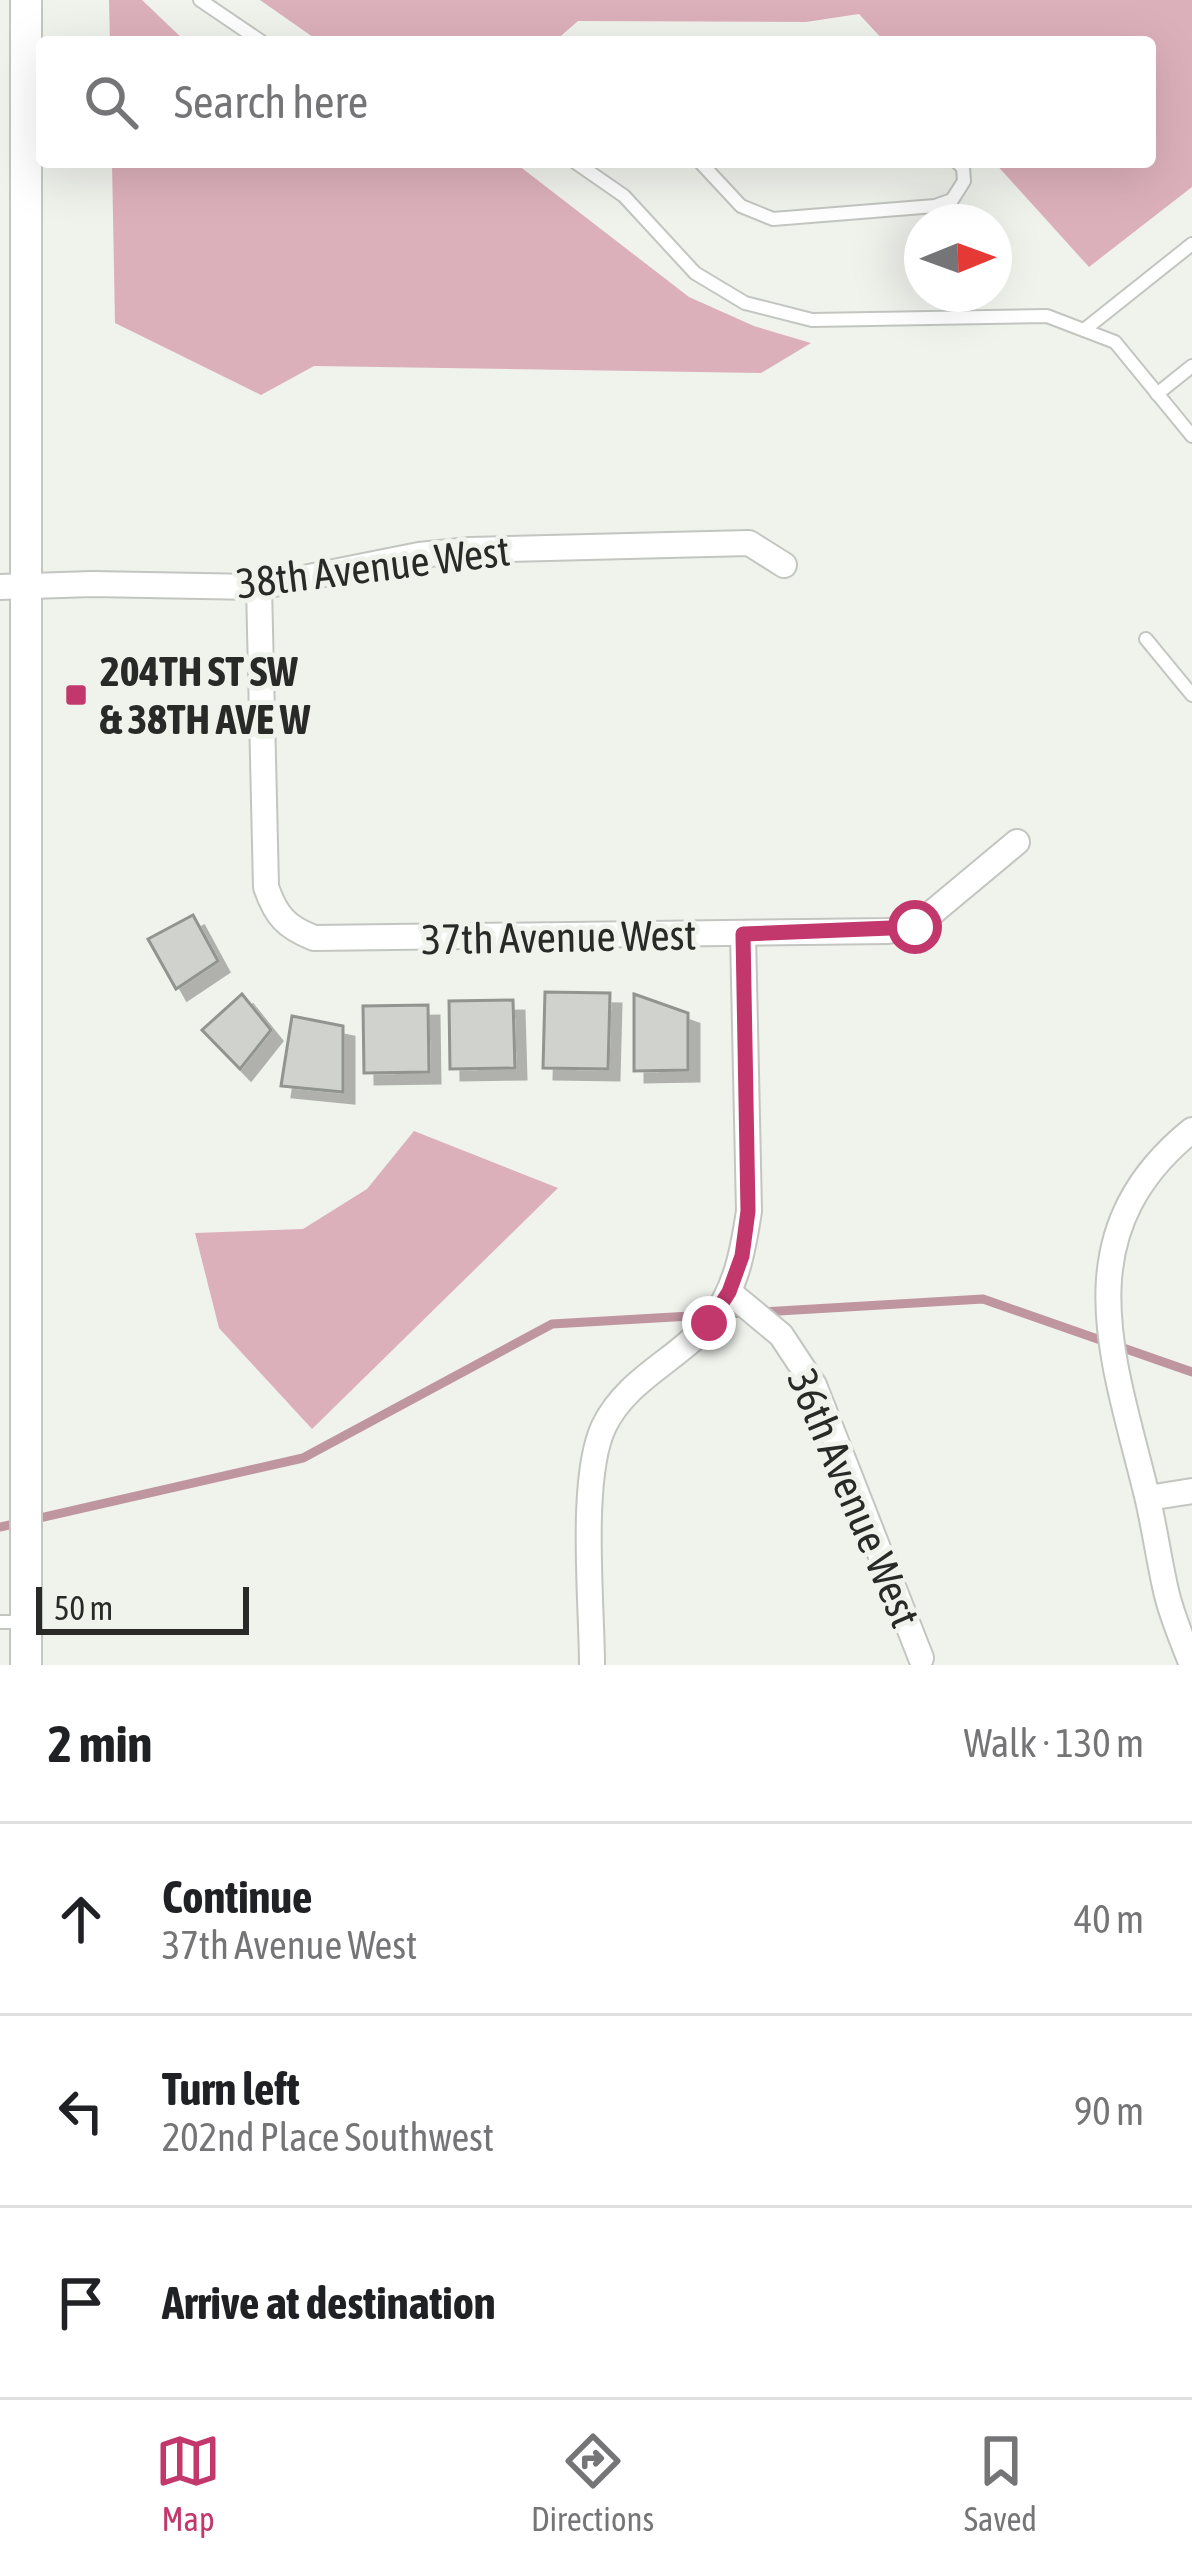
<!DOCTYPE html>
<html lang="en">
<head>
<meta charset="utf-8">
<style>
  :root { --surface:#fff; --page:#f2f2f2; --text:#202124; --muted:#757577; --line:#e0e0e0; --accent:#c3386c }
  body { margin:0; font-family:"Asap Condensed",sans-serif; background:var(--page); color:var(--text) }
  .compass { position:absolute; left:904px; top:204px; width:108px; height:108px; border-radius:50%; background:var(--surface); box-shadow:0 12px 48px #0002; rotate:89deg }
  .scale { position:absolute; left:36px; bottom:30px; width:213px; box-sizing:border-box; padding-left:12px; border:6px solid #292a28; border-top:0; font-size:33px; line-height:42px; white-space:nowrap; color:#292a28; -webkit-text-stroke:9px #f0f2ec; paint-order:stroke }
  .stop { position:absolute; width:36px; height:36px; margin:-27px; border:9px solid #c3386c; border-radius:50%; background:#fff }
  .stop.end { background:#c3386c; border-color:#fff; box-shadow:0 3px 12px #0008 }
  .list { margin:0; padding:0; list-style:none }
  h2 { display:flex; justify-content:space-between; align-items:center; height:156px; margin:0; padding:0 48px; font-size:51px }
  h2 small { font-size:39px; font-weight:400; color:var(--muted) }
  .list li { display:grid; grid-template-columns:78px 1fr auto; gap:36px; align-items:center; box-sizing:border-box; height:192px; padding:0 48px; border-top:3px solid var(--line) }
  .list b { display:block; font-size:45px; white-space:nowrap }
  .list p { margin:0; font-size:39px; white-space:nowrap; color:var(--muted) }
  .list em { font-size:39px; font-style:normal; color:var(--muted) }
  .icon { flex:none; width:66px; height:66px; fill:none; stroke:currentColor; stroke-width:2; stroke-linecap:round; stroke-linejoin:round }
  .map { position:relative; flex:none; width:1192px; height:1665px; overflow:hidden }
  .search { position:absolute; background:var(--surface); box-shadow:0 12px 48px #0002; left:36px; right:36px; top:36px; height:132px; display:flex; align-items:center; gap:30px; box-sizing:border-box; padding:0 42px; border-radius:12px; color:var(--muted); font-size:45px }
  .sheet { height:732px; background:var(--surface) }
  nav { display:flex; justify-content:space-around; align-items:center; box-sizing:border-box; height:168px; border-top:3px solid var(--line); background:var(--surface); font-size:33px; color:var(--muted) }
  nav a { display:grid; justify-items:center; gap:6px }
  nav .on { color:var(--accent) }
  .map>svg:first-child { display:block }
</style>
</head>
<body>
<div class="map">
<svg width="1192" height="1665" viewBox="0 0 1192 1665">
  <defs>
    <filter id="shadow"><feDropShadow dx="11" dy="11" stdDeviation="0" flood-color="#0004"/></filter>
  </defs>
  <rect width="100%" height="100%" fill="#f0f2ec"/>
  <g fill="#dcb0bb">
    <polygon points="109,0 142,0 186,42 110,42"/>
    <polygon points="260,0 1192,0 1192,187 1089,267 994,162 1150,162 1150,42 885,42 859,14 806,22 578,21 554,42 320,42"/>
    <polygon points="112,162 514,162 689,297 754,326 811,343 761,373 314,366 261,395 115,323"/>
    <polygon points="414,1131 558,1188 312,1429 219,1328 195,1233 303,1229 367,1189"/>
  </g>
  <g fill="none" stroke-linecap="round" stroke-linejoin="round">
    <g stroke="#bf95a0" stroke-width="9">
      <polyline points="760,1312 983,1299 1192,1372"/>
      <polyline points="0,1527 303,1458 552,1324 743,1313"/>
    </g>
  </g>
  <g fill="#d0d3cd" stroke="#92958f" stroke-width="3" filter="url(#shadow)">
    <polygon points="193,915 218,961 176,989 148,939"/>
    <polygon points="545,992 610,993 608,1069 543,1068"/>
    <polygon points="242,994 271,1030 240,1069 202,1030"/>
    <polygon points="634,994 688,1013 688,1070 634,1071"/>
    <polygon points="513,1000 515,1068 450,1069 449,1001"/>
    <polygon points="428,1005 429,1072 364,1073 363,1006"/>
    <polygon points="292,1016 343,1026 343,1092 281,1086"/>
  </g>
  <g fill="none" stroke-linecap="round" stroke-linejoin="round">
    <defs>
      <g id="service">
        <polyline points="200,0 262,42"/>
        <polyline points="575,162 624,196 695,273 745,303 812,320 1047,316 1115,342 1192,436"/>
        <polyline points="700,162 741,206 773,219 935,206 952,200 964,181 963,168 957,162"/>
        <polyline points="1084,330 1192,244"/>
        <polyline points="1157,394 1192,366"/>
        <polyline points="1146,639 1192,695"/>
        <polyline points="0,1622 25,1622"/>
      </g>
      <g id="minor">
        <polyline points="0,587 92,584 259,587 419,555 470,550 749,543 784,565"/>
        <path d="M259 587 266 887C276 916 286 927 314 938L888 931 915 927 1017 842"/>
        <polyline points="729,1292 781,1335 814,1385 921,1658"/>
        <polyline points="1148,1498 1192,1491"/>
        <path d="M592 1665C592 1604 579 1478 604 1426 627 1379 676 1361 709 1323 736 1291 743 1251 749 1211L743 934"/>
        <path d="M1192 1665C1183 1642 1173 1619 1167 1595 1159 1562 1155 1529 1147 1496 1114 1360 1062 1235 1192 1130"/>
      </g>
      <polyline id="tertiary" points="26,0 26,1665"/>
    </defs>
    <use href="#service" stroke="#c3c6c0" stroke-width="16"/>
    <use href="#minor" stroke="#c3c6c0" stroke-width="28"/>
    <use href="#tertiary" stroke="#c3c6c0" stroke-width="34"/>
    <use href="#service" stroke="#fff" stroke-width="12"/>
    <use href="#minor" stroke="#fff" stroke-width="24"/>
    <use href="#tertiary" stroke="#fff" stroke-width="30"/>
  </g>
  <g fill="none" stroke-linecap="round" stroke-linejoin="round">
    <polyline stroke="#c3386c" stroke-width="15" points="709,1323 729,1292 742,1256 748,1211 743,934 915,927"/>
  </g>
  <rect fill="#c3386c" stroke="#f0f2ec" stroke-width="4.5" x="64" y="683" width="24" height="24" rx="6"/>
  <g text-anchor="middle" dominant-baseline="central" stroke-width="10" stroke-linejoin="round" paint-order="stroke">
    <g font-size="42" fill="#292a28" stroke="#f0f2ec">
      <text transform="translate(373 567) rotate(-7)">38th Avenue West</text>
      <text transform="translate(559 937) rotate(-1)">37th Avenue West</text>
      <text transform="translate(854 1498) rotate(67)">36th Avenue West</text>
    </g>
    <g font-size="42" font-weight="bold" fill="#292a28" stroke="#f0f2ec" text-anchor="start">
      <text x="100" y="671">204TH ST SW<tspan x="100" dy="48">&amp; 38TH AVE W</tspan></text>
    </g>
  </g>
</svg>
<svg class="compass" viewBox="-18 -18 36 36"><path d="M0-13l5 13h-10z" fill="#e53935"/><path d="M0 13l5-13h-10z" fill="#757577"/></svg>
<div class="scale">50 m</div>
<div class="stop" style="left:915px;top:927px"></div>
<div class="stop end" style="left:709px;top:1323px"></div>
<div class="search"><svg class="icon" aria-label="search" viewBox="0 0 24 24"><circle cx="10" cy="10" r="6"/><path d="M15 15l6 6"/></svg>Search here</div>
</div>
<section class="sheet">
<h2>2 min<small>Walk · 130 m</small></h2>
<ul class="list">
<li><svg class="icon" aria-label="ahead" viewBox="0 0 24 24"><path d="M12 20V5M6 11l6-6 6 6"/></svg><div><b>Continue</b><p>37th Avenue West</p></div><em>40 m</em></li>
<li><svg class="icon" aria-label="left" viewBox="0 0 24 24"><path d="M17 20v-9H6M10 6l-5 5 5 5"/></svg><div><b>Turn left</b><p>202nd Place Southwest</p></div><em>90 m</em></li>
<li><svg class="icon" aria-label="arrive" viewBox="0 0 24 24"><path d="M6 21V4h12l-3 4 3 4H6"/></svg><div><b>Arrive at destination</b></div></li>
</ul>
</section>
<nav>
<a class="on"><svg class="icon" aria-label="map" viewBox="0 0 24 24"><path d="M3 6l6-2 6 2 6-2v14l-6 2-6-2-6 2zM9 4v14M15 6v14"/></svg>Map</a>
<a><svg class="icon" aria-label="directions" viewBox="0 0 24 24"><path d="M12 3l9 9-9 9-9-9zM9 14v-3h6M13 9l2 2-2 2"/></svg>Directions</a>
<a><svg class="icon" aria-label="saved" viewBox="0 0 24 24"><path d="M7 4h10v16l-5-4-5 4z"/></svg>Saved</a>
</nav>
</body>
</html>
